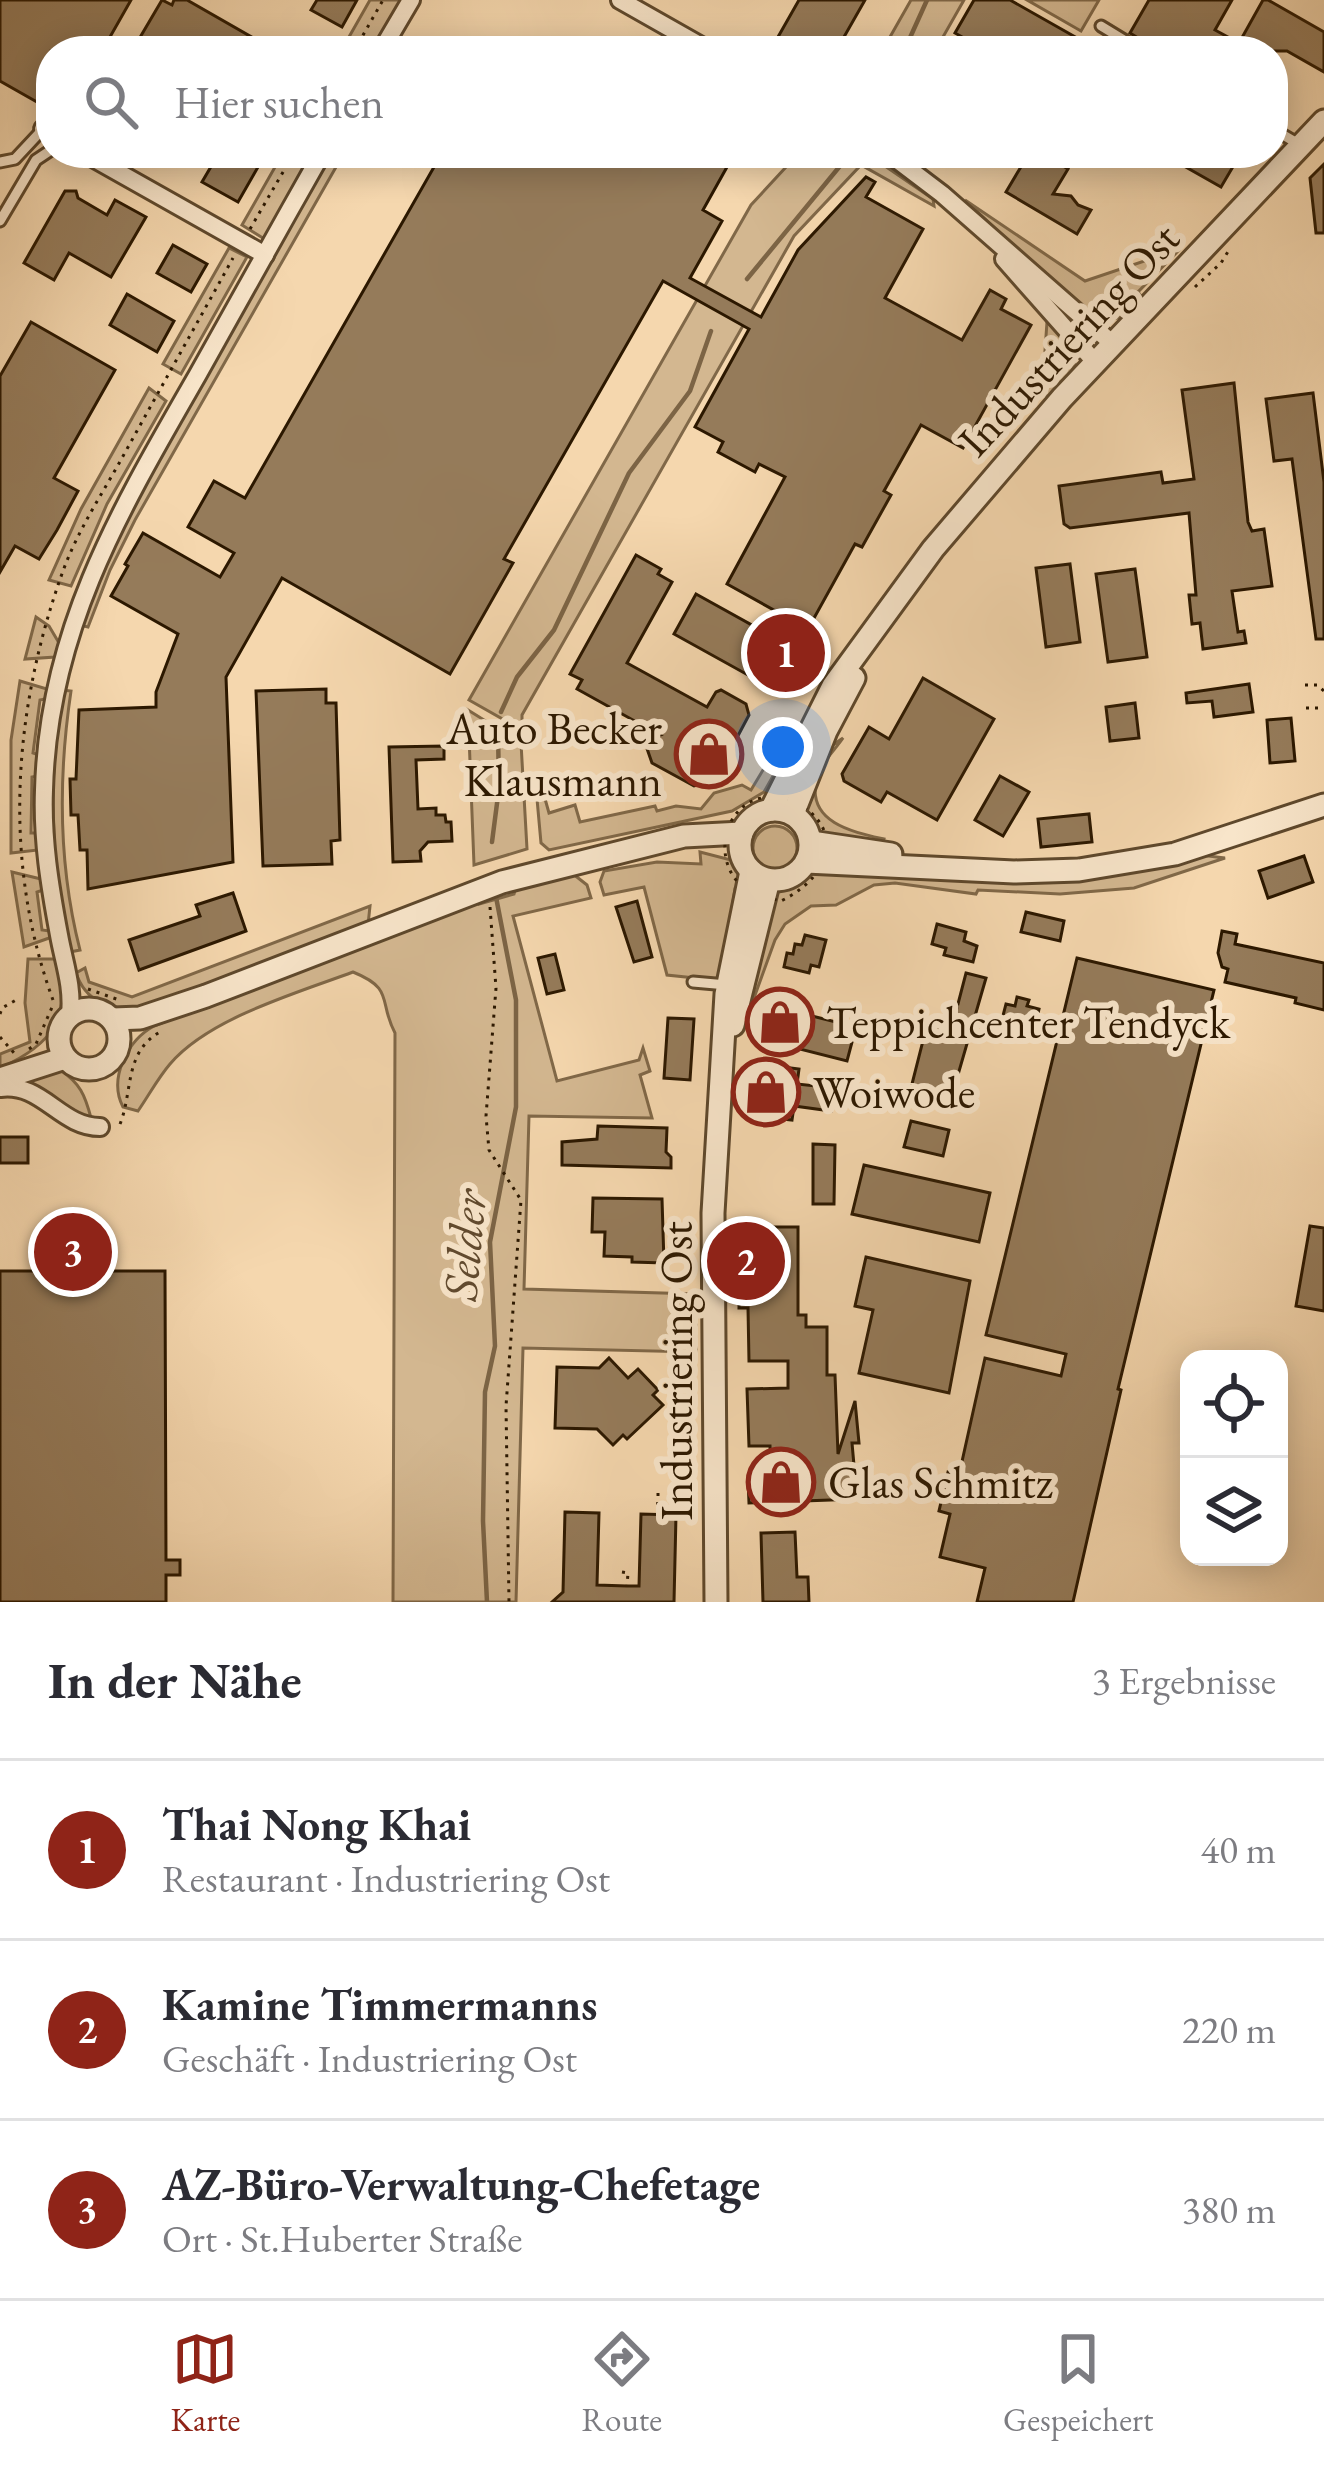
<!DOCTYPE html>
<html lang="de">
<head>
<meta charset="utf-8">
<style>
  :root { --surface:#fff; --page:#f2f2f3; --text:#2b2b33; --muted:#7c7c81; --line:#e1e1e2; --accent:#8f2418 }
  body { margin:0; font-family:"EB Garamond",serif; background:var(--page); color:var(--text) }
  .controls { position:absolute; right:36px; bottom:36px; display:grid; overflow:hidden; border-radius:24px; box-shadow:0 6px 30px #0003 }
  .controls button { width:108px; height:108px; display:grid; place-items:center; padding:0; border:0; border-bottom:3px solid var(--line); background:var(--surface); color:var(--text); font:60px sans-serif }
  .you { position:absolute; left:783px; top:747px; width:42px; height:42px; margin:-30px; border:9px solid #fff; border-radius:50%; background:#1a73e8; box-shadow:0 0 0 18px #1a73e833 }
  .badge { display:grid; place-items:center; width:78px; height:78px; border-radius:50%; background:var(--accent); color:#fff; font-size:39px; font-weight:700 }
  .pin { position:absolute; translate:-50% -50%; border:6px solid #fff; box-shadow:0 3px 12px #0006 }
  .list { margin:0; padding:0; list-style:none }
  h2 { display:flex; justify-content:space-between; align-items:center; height:156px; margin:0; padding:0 48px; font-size:51px }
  h2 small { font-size:39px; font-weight:400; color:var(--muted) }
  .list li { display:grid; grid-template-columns:78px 1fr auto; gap:36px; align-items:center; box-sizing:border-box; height:180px; padding:0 48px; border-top:3px solid var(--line) }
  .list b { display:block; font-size:45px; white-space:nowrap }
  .list p { margin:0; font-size:39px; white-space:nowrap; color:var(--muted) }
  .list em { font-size:39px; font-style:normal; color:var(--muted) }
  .icon { flex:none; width:66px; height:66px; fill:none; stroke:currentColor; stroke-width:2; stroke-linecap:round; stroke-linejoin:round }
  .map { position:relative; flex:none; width:1324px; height:1602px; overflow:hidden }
  .search { position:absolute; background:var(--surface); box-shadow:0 6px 30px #0003; left:36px; right:36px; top:36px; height:132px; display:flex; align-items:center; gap:30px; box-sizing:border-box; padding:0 42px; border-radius:48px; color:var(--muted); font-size:45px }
  .sheet { height:696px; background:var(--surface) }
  nav { display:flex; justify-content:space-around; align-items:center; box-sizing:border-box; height:168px; border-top:3px solid var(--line); background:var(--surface); font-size:33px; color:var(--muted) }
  nav a { display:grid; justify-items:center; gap:6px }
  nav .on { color:var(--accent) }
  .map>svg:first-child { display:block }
</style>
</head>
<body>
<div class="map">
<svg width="1324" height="1602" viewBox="0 0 1324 1602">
  <rect width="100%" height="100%" fill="#f5d7ae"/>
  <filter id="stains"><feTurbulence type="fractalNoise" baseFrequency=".00167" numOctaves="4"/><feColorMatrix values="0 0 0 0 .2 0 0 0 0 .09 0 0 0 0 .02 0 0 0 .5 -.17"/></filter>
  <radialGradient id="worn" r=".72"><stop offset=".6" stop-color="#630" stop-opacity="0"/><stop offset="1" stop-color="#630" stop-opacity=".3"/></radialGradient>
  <g fill="#d3b790" stroke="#806848" stroke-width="3">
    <polygon points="370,0 404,0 374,51 341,51"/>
    <polygon points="911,0 964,0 935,51 882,51"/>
    <polygon points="1027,0 1099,0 1081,31"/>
    <polygon points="283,153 316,153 266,240 242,225"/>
    <polygon points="332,153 344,153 135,520 110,570 88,627 79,625 126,515"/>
    <polygon points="799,153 866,153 933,199 934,206 861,165 794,236 522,715 522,730 469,700 751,205"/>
    <path d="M965 200 1085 281 1180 249 1138 292 1144 300C1125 319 1112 324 1086 315Z"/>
    <polygon points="229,248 247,257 181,374 163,364"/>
    <path d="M1047 322 1076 349C1077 372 1065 383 1050 398L1042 393Z"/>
    <polygon points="149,388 166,401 107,504 71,586 49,580 81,509"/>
    <polygon points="36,617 49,626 59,643 55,657 25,659"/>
    <polygon points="20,681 47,689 45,699 40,700 33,753 39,755 38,776 32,777 31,833 37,833 38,850 11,853 11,740"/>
    <path d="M62 690 71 691C58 778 58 864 80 950L70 952C50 864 48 779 62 690Z"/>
    <polygon points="468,710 521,743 527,849 474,865"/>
    <polygon points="800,728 764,792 732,811 549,850 541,843 537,799 542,788 549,813 575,805 580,822 655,806 657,811 676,806 701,809 714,793 742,785 751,790 784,735 792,739"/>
    <path d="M843 738C835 750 818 766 816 781 808 823 853 832 884 839L882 847 814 834 802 811 821 753Z"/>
    <circle cx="775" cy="848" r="22"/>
    <polygon points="700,852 735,861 744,875 742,889 735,889 721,975 714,980 667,975 644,887 604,895 600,882 604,871 657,862 701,864"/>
    <polygon points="1200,855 1225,858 1134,888 1060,894 978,890 976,894 895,883 874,885 836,905 811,906 785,924 775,940 750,1009 747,995 776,891 808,870 877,872"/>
    <path d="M568 870 587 885 591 898 513 916 557 1081 639 1060 643 1048 650 1071 640 1075 652 1118 529 1116 524 1289 696 1294V1352L523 1348 516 1602H393L395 1033C378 1001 395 989 353 972 297 993 209 1018 170 1064 158 1078 149 1095 138 1111L123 1107C108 1078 128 1040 154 1026L478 899 479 904 514 894 517 884Z"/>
    <polygon points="12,872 41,879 43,890 37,892 42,930 50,931 52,937 24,947"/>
    <path d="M370 906 368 925 140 1014C112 1012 85 1001 76 973L85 968 89 982 132 997Z"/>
    <path d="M28 959H57C73 1017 52 1045 0 1068V1054L30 1042 25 1003Z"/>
    <path d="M60 1070C80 1083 85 1095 91 1118L78 1117 17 1082Z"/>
  </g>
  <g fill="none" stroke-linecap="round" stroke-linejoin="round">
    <g stroke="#7c6445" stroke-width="4.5">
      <polyline points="904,51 927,0"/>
      <polyline points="747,279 840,166"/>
      <polyline points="501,712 517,677 554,630 629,473 690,391 711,331"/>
      <polyline points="492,842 499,788 498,732"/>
      <polyline points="487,1602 483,1521 485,1392 495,1346 490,1242 516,1107 516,1000 496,897"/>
    </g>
  </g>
  <g fill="#957b5a" stroke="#2c1800" stroke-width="3">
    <polygon points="0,0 131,0 102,51 51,51 51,110 0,81"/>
    <polygon points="162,0 172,5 174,0 187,0 276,51 132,51"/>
    <polygon points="317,0 357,0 342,27 311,10"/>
    <polygon points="799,0 865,0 836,51 770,51"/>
    <polygon points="974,0 1010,0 1100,51 987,51 955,33"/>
    <polygon points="1149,0 1232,0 1215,30 1239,43 1263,0 1268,0 1324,32 1324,72 1287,51 1159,51 1130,33"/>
    <polygon points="219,153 266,153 238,202 202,182"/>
    <polygon points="442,153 723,153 732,158 703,210 722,221 690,278 761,317 798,250 866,177 875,182 866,197 923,229 885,298 962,340 990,290 1006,299 1001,309 1031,325 963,448 921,425 884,491 891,495 862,547 855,544 808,629 727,584 785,477 759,464 755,472 718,452 723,442 695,427 749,329 663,281 504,559 513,563 450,674 282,578 226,677 233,862 88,889 87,850 80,850 78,815 71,815 70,779 76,779 79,710 156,707 156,692 178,634 111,596 128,566 125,564 143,533 220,577 234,553 188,527 214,481 245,498"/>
    <polygon points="1024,153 1041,153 1068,169 1053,194 1071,196 1078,205 1091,210 1077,234 1006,192 1022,165 1018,163"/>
    <polygon points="1161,153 1241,153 1221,187"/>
    <polygon points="1324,164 1324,233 1316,233 1310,178"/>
    <polygon points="65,191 76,191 78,198 107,215 115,200 146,217 111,277 69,253 54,280 24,263"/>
    <polygon points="173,245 207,264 191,292 157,273"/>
    <polygon points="127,294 174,321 157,352 110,325"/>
    <polygon points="31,322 115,370 54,478 78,491 57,530 39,559 15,546 0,572 0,376"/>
    <polygon points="1234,383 1248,522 1252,531 1264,529 1272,586 1232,591 1238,632 1244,631 1246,643 1203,649 1200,623 1192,624 1189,595 1196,595 1189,513 1070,528 1064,524 1059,486 1161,472 1163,483 1194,479 1182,390"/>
    <polygon points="1313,393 1324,482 1324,639 1316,639 1292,459 1274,461 1266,399"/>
    <polygon points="636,555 661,569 658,574 672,582 627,663 707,707 716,692 721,690 746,704 749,715 714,781 694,786 652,763 644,740 660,735 577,689 582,680 570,674"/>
    <polygon points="1070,564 1080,642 1046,647 1036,568"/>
    <polygon points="1135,569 1147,657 1108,662 1096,574"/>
    <polygon points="696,594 797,650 775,690 674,634"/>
    <polygon points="923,678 994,719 937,820 887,792 881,802 844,781 842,774 869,727 889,739"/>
    <polygon points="1249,684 1253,712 1214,717 1212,701 1187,703 1186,693"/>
    <polygon points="326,689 326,703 336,703 340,840 331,841 332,864 263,866 256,691"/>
    <polygon points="1135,703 1139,738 1110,741 1106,707"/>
    <polygon points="1291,718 1295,761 1270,763 1267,720"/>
    <polygon points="444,746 444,759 416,760 418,809 436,808 436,815 445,815 446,822 451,822 452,841 428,842 420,851 421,861 393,862 389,747"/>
    <polygon points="1000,776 1029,792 1003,836 975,820"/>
    <polygon points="1089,814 1092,842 1041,847 1038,819"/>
    <polygon points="1304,856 1313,882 1268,898 1259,871"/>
    <polygon points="233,893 246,931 139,970 129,940 200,916 196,905"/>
    <polygon points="637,901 652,957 634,962 616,907"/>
    <polygon points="1026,912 1064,921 1060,941 1021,932"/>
    <polygon points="937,924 966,932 964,941 977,946 973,962 944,955 946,948 932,944"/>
    <polygon points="1222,931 1237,934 1235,944 1324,963 1324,1010 1295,1003 1296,998 1225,982 1228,969 1222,967 1218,953"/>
    <polygon points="805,935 826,940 819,967 811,965 809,973 784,967 787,953 793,954 795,944 802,945"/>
    <polygon points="555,954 564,990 547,994 538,958"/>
    <polygon points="1077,958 1214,990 1118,1389 1121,1390 1073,1602 977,1602 985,1568 940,1557 950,1514 939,1511 948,1472 959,1475 985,1358 1061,1376 1066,1354 986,1335"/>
    <polygon points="966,973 986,978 951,1099 911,1088 928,1021 952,1027"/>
    <polygon points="779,995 803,1001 800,1013 856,1027 847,1061 768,1041"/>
    <polygon points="1017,997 1029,1000 1027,1006 1039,1009 1035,1027 1024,1024 1020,1041 998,1035 1006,1004 1015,1006"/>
    <polygon points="668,1018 694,1019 690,1080 664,1078"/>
    <polygon points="752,1063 799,1069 797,1084 834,1088 831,1111 794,1106 792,1120 746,1115"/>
    <polygon points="911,1121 949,1130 943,1156 904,1147"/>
    <polygon points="598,1126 667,1128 666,1152 671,1157 671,1168 562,1165 562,1142 597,1139"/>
    <rect x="0" y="1137" width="28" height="26"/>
    <polygon points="813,1144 835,1145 834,1204 813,1204"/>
    <polygon points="864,1165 990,1193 979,1242 852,1214"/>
    <polygon points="593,1198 662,1199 664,1263 632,1262 632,1257 604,1256 605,1232 592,1232"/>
    <polygon points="1310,1226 1324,1228 1324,1311 1296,1306"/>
    <polygon points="740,1227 798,1227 798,1315 806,1315 806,1327 827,1327 827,1375 835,1375 838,1454 855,1401 859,1443 852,1443 857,1499 749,1503 748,1479 760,1479 760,1472 771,1472 770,1446 749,1446 747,1389 788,1388 788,1361 749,1361 748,1308 739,1308"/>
    <polygon points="61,1229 105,1232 106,1271 165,1271 166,1560 180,1560 180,1575 166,1575 166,1602 0,1602 0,1271 40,1271 40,1233 61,1233"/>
    <polygon points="866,1257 970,1281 949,1393 859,1373 873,1310 855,1306"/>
    <polygon points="609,1358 628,1378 638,1369 658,1390 653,1395 663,1405 627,1439 623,1435 613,1445 597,1429 555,1428 557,1367 599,1368"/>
    <polygon points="565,1512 599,1513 597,1585 627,1586 639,1586 641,1514 676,1515 674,1602 552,1602 563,1592"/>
    <polygon points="795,1532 797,1577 808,1577 809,1602 763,1602 761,1533"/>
  </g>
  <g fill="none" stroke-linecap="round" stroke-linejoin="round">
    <defs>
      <g id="service">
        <polyline points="1101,26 1142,51"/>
        <polyline points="1273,129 1302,146"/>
        <polyline points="0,162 15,159 43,129"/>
        <polyline points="0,221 36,160 51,150"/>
        <polyline points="693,982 727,985"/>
      </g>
      <g id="minor">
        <polyline points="620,0 710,51"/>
        <polyline points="381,51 411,0"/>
        <polyline points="43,129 51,134"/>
        <polyline points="84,153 265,255"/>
        <polyline points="888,153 942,194 1113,344"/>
        <polyline points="1004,259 1095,362"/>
        <path d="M70 1015C73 986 64 963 59 935 50 887 42 839 44 790 48 631 120 510 197 376 239 301 280 227 322 153"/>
        <path d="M0 1088C42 1082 60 1127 100 1127"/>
      </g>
      <g id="tertiary">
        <circle cx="775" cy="845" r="35"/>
        <polyline points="771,810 833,686 933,549 1062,398 1324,121"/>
        <polyline points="793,814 826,731 854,678"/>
        <polyline points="811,842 891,854"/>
        <polyline points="806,862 1014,872 1079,870 1175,854 1324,805"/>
        <circle cx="89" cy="1039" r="30"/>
        <polyline points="113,1019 140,1018 206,996 502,882 684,836 742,833"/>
        <polyline points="733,1025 769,880"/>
        <polyline points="0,1079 65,1058"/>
        <polyline points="716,1602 713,1213 726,994 751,871"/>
      </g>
    </defs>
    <use href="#service" stroke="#5e482c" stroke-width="15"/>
    <use href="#minor" stroke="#5e482c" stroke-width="22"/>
    <use href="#tertiary" stroke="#5e482c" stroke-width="27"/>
    <g stroke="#2c1800" stroke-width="3" stroke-dasharray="3 6" stroke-linecap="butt">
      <polyline points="354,51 383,0"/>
      <polyline points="250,229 294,153"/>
      <polyline points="1195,287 1221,263 1229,250"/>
      <polyline points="1305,685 1317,685 1324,691"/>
      <polyline points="1306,708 1324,708"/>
      <path d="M780 796C846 818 838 873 781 901 770 898 756 896 746 889 715 868 719 817 752 801 760 797 771 797 780 796Z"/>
      <polyline points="490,907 496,988 486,1116 489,1150 521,1200 506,1406 509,1602"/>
      <polyline points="88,989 119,1000"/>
      <path d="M53 1000C2 861 13 709 63 571 77 532 102 494 122 458 159 391 196 325 233 258"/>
      <polyline points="0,1014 2,1008 16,1000"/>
      <polyline points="0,1037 14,1053"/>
      <polyline points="29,1049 36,1044 53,1005"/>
      <path d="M120 1124C133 1092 124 1052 160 1032"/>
      <polyline points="658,1493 658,1507 663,1507 663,1502"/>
      <polyline points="622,1572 628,1573 627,1586"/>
    </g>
    <use href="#service" stroke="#f8e5ca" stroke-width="9"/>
    <use href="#minor" stroke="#f8e5ca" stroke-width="16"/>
    <use href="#tertiary" stroke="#f8e5ca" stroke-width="21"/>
    <polyline stroke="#2c1800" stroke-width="3" stroke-dasharray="3 6" stroke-linecap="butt" points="658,1514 658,1502 663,1502"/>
  </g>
  <defs>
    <symbol id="shop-ring" viewBox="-11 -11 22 22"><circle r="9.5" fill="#f8e5ca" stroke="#8f2418" stroke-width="1.5"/><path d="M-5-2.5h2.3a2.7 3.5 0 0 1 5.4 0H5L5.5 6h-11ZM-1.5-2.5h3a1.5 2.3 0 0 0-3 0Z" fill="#8f2418"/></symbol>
  </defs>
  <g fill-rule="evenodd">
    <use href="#shop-ring" x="671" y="716" width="76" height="76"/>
    <use href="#shop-ring" x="742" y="984" width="76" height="76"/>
    <use href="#shop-ring" x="728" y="1054" width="76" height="76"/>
    <use href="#shop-ring" x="743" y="1444" width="76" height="76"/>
  </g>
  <g text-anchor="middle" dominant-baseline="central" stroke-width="12" stroke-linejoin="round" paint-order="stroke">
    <g font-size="45" fill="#2c1800" stroke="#f8e5ca">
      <text transform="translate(1068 339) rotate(-47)">Industriering Ost</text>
      <text transform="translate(676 1371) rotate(-90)">Industriering Ost</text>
    </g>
    <g font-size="45" fill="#2c1800" stroke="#f8e5ca" text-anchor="start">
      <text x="662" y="728" text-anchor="end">Auto Becker<tspan x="662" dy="52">Klausmann</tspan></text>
      <text x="826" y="1022">Teppichcenter Tendyck</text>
      <text x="813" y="1092">Woiwode</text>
      <text x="828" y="1482">Glas Schmitz</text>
    </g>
    <g font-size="48" font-style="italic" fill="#614a2e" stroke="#f8e5ca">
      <text transform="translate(464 1245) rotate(-85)">Selder</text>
    </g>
  </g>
  <rect width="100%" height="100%" filter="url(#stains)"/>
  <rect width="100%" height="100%" fill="url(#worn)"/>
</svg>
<div class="controls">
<button><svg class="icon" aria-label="locate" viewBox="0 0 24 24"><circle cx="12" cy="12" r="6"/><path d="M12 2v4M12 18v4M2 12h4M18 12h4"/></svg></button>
<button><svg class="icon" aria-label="layers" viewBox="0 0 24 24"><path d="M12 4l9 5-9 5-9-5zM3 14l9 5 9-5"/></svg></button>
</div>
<div class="you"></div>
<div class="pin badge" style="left:786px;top:653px">1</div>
<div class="pin badge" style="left:746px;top:1261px">2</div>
<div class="pin badge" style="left:73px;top:1252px">3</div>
<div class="search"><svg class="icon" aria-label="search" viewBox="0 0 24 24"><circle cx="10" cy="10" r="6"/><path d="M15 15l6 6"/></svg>Hier suchen</div>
</div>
<section class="sheet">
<h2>In der Nähe<small>3 Ergebnisse</small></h2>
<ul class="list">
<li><span class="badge">1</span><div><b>Thai Nong Khai</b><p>Restaurant · Industriering Ost</p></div><em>40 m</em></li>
<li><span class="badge">2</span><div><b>Kamine Timmermanns</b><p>Geschäft · Industriering Ost</p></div><em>220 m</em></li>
<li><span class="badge">3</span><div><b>AZ-Büro-Verwaltung-Chefetage</b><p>Ort · St.Huberter Straße</p></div><em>380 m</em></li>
</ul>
</section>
<nav>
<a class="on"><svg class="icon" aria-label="map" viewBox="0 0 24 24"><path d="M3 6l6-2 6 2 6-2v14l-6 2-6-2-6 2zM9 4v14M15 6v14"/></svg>Karte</a>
<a><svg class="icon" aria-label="directions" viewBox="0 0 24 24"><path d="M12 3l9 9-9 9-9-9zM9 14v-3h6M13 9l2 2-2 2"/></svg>Route</a>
<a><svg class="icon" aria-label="saved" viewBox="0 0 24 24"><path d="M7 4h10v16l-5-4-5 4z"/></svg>Gespeichert</a>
</nav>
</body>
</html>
